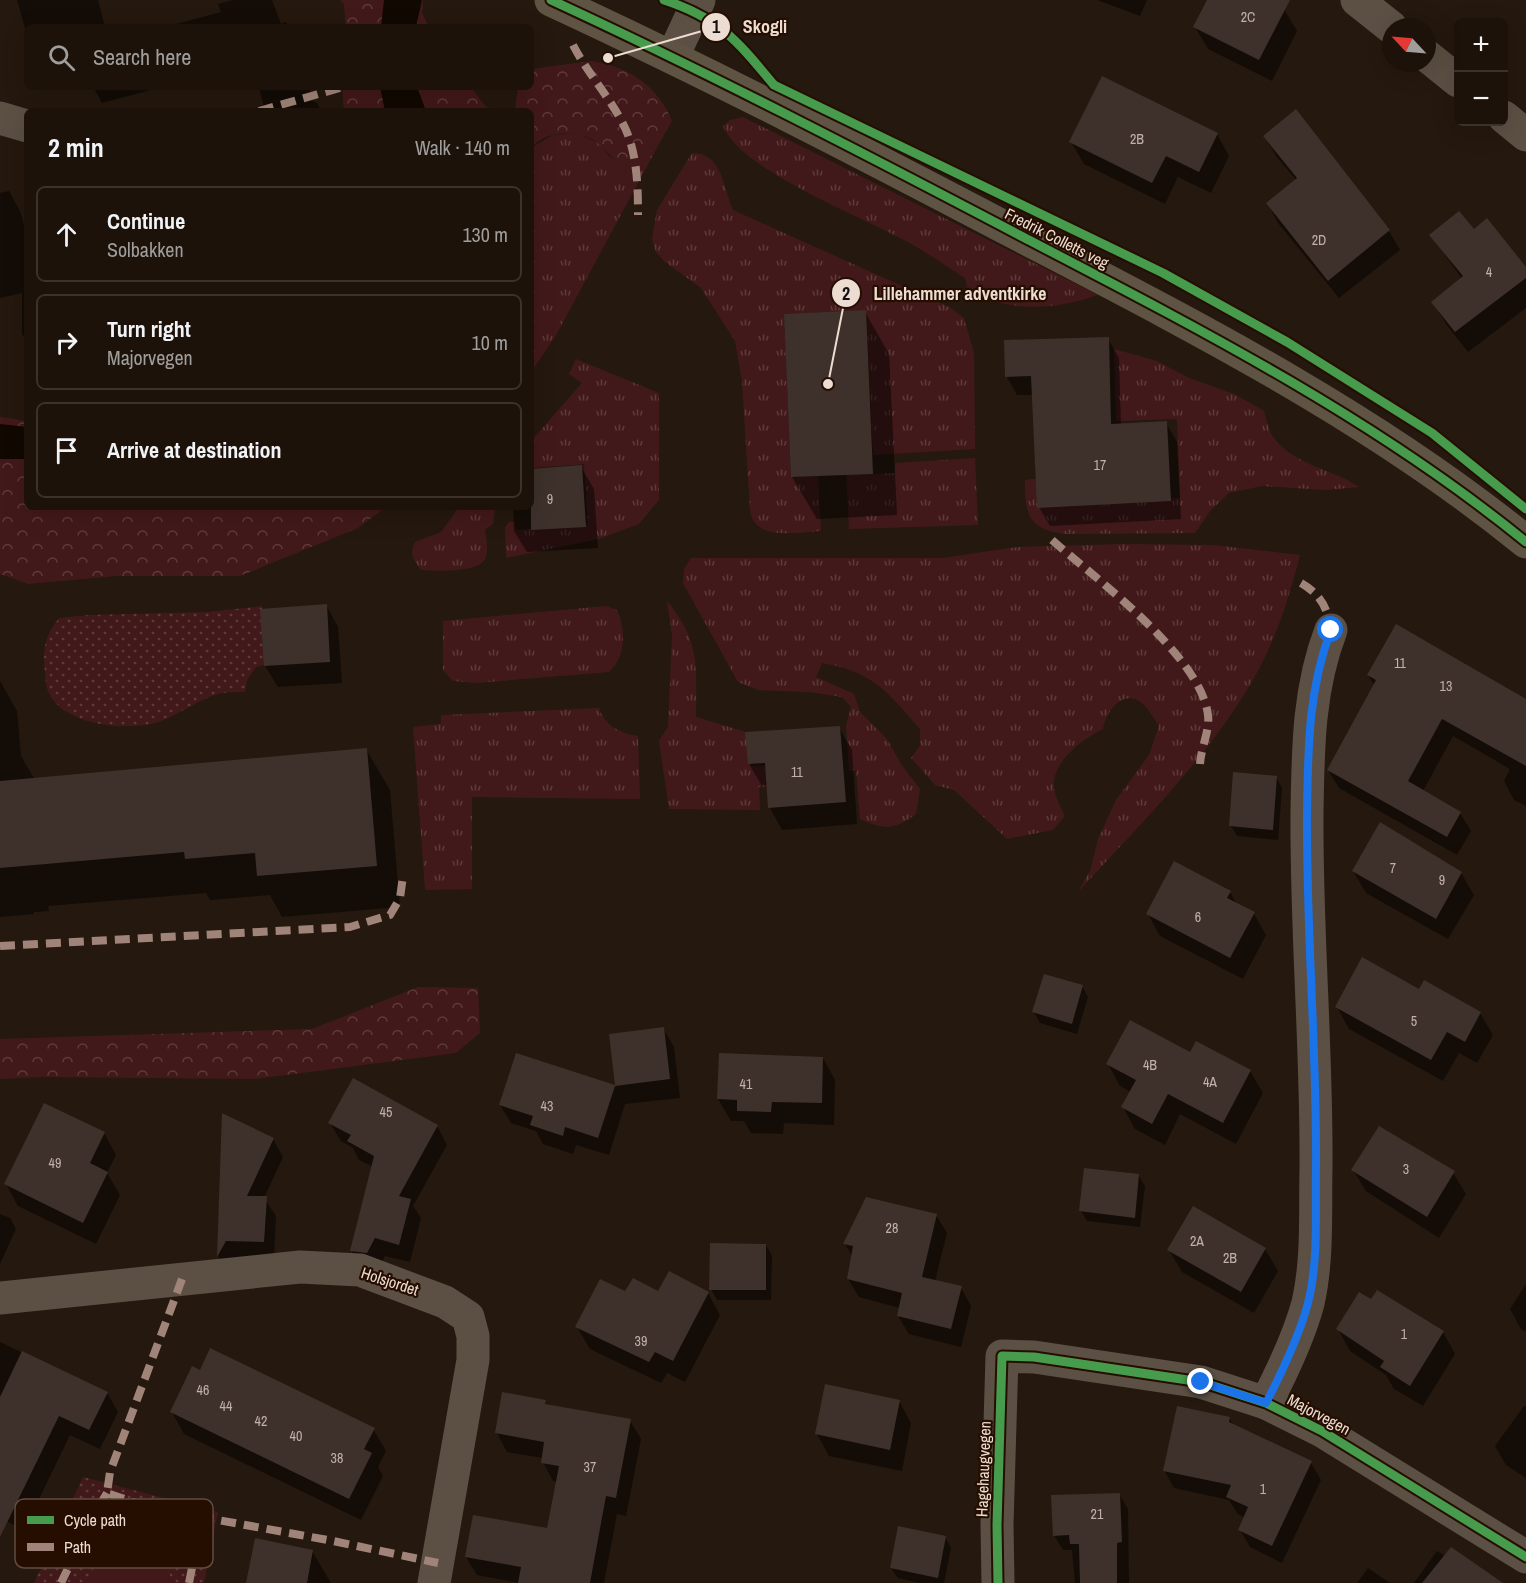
<!DOCTYPE html>
<html lang="en">
<head>
<meta charset="utf-8">
<style>
  :root { --surface:#1c120a; --page:#292018; --text:#f1f3f6; --muted:#a09e9c; --line:#3a322b }
  body { margin:0; font-family:"Archivo Narrow",sans-serif; background:var(--page); color:var(--text) }
  .controls { position:absolute; right:18px; top:18px; display:grid; overflow:hidden; border-radius:9px; box-shadow:0 6px 24px #0002 }
  .controls button { width:54px; height:54px; display:grid; place-items:center; padding:0; border:0; border-bottom:2px solid var(--line); background:var(--surface); color:var(--text); font:30px sans-serif }
  .compass { position:absolute; left:1382px; top:18px; width:54px; height:54px; border-radius:50%; background:var(--surface); box-shadow:0 6px 24px #0002; rotate:296deg }
  .stop { position:absolute; width:18px; height:18px; margin:-14px; border:4px solid #1a73e8; border-radius:50%; background:#fff }
  .stop.end { background:#1a73e8; border-color:#fff; box-shadow:0 2px 6px #0008 }
  .list { margin:0; padding:0; list-style:none }
  h2 { display:flex; justify-content:space-between; align-items:center; height:78px; margin:0; padding:0 24px; font-size:26px }
  h2 small { font-size:20px; font-weight:400; color:var(--muted) }
  .list li { display:grid; grid-template-columns:39px 1fr auto; gap:18px; align-items:center; box-sizing:border-box; height:96px; margin:0 12px 12px; padding:0 12px; border:2px solid var(--line); border-radius:9px }
  .list b { display:block; font-size:22px; white-space:nowrap }
  .list p { margin:0; font-size:20px; white-space:nowrap; color:var(--muted) }
  .list em { font-size:20px; font-style:normal; color:var(--muted) }
  .icon { flex:none; width:33px; height:33px; fill:none; stroke:currentColor; stroke-width:2; stroke-linecap:round; stroke-linejoin:round }
  .map { position:relative; flex:none; width:1526px; height:1583px; overflow:hidden }
  .search { position:absolute; background:var(--surface); box-shadow:0 6px 24px #0002; left:24px; top:24px; width:510px; height:66px; display:flex; align-items:center; gap:15px; box-sizing:border-box; padding:0 21px; border-radius:9px; color:var(--muted); font-size:22px }
  .panel { position:absolute; background:var(--surface); box-shadow:0 6px 24px #0002; left:24px; top:108px; width:510px; height:402px; border-radius:9px }
  .map>svg:first-child { display:block }
</style>
</head>
<body>
<div class="map">
<svg width="1526" height="1583" viewBox="0 0 1526 1583">
  <defs>
    <pattern id="grass-tufts" width="24" height="20" patternUnits="userSpaceOnUse" patternTransform="scale(1.5)"><rect width="24" height="20" fill="#42191a"/><path d="M3 7l-1-3M5 7V3M7 7l1-3M15 17l-1-3M17 17v-4M19 17l1-3" fill="none" stroke="#5e3a3a"/></pattern>
    <pattern id="forest-crowns" width="20" height="18" patternUnits="userSpaceOnUse" patternTransform="scale(1.5)"><rect width="20" height="18" fill="#42191a"/><path d="M2 6a3 3 0 1 1 6 0M12 15a3 3 0 1 1 6 0" fill="none" stroke="#5e3a3a"/></pattern>
    <pattern id="park-dots" width="8" height="8" patternUnits="userSpaceOnUse" patternTransform="scale(1.5)"><rect width="8" height="8" fill="#42191a"/><path d="M2 2h.1M6 6h.1" fill="none" stroke="#5e3a3a" stroke-width="1.8" stroke-linecap="round"/></pattern>
  </defs>
  <rect width="100%" height="100%" fill="#25180e"/>
  <g fill="url(#grass-tufts)">
    <path d="M743 117 1098 295C1055 310 1008 313 968 290L965 278C949 268 932 256 915 246 870 220 740 171 723 126L730 120Z"/>
    <polygon points="577,133 600,144 609,156 625,166 643,150 659,144 555,337 531,372 531,148 553,135"/>
    <path d="M692 153C723 153 723 188 733 210L951 308 964 318 974 353 975 449 873 455 866 310 784 314 791 477 818 476 821 531C797 532 754 542 750 510L742 381 735 341 701 288 665 262 656 252 652 239 657 210Z"/>
    <path d="M1114 349 1157 361 1189 378 1234 394 1264 411C1267 420 1268 431 1274 438 1294 465 1332 469 1359 487L1326 490 1262 486 1229 493 1210 511 1195 533 1064 534C1028 529 1025 514 1025 480L1043 478 1044 505 1180 498 1177 419 1116 421Z"/>
    <polygon points="576,359 659,393 659,500 639,524 599,539 506,558 505,528 509,522 515,522 516,530 588,524 584,464 531,468 531,441 582,383 569,374"/>
    <polygon points="975,458 978,525 849,529 846,475 895,473 895,463"/>
    <path d="M459 507H495L493 524 485 530C486 539 489 550 485 559 478 573 435 571 421 570 413 559 409 555 415 542L441 532Z"/>
    <path d="M1122 544 1213 545 1300 555C1289 597 1276 640 1254 678 1208 758 1140 824 1078 892L1090 871 1098 839 1116 800 1149 755 1159 726C1154 719 1149 709 1142 703 1122 688 1106 712 1103 729 1084 738 1058 757 1054 780 1052 791 1060 806 1065 816L1053 830 1007 839 954 790 935 785 911 758 920 746V729C888 692 872 671 822 663L816 677 854 694 860 712 887 739 901 764 920 789 916 814C894 830 885 830 860 819L856 770 849 771 846 726 851 707 842 697 809 692 758 690 738 682 683 583 684 569 691 558H943L1017 547Z"/>
    <path d="M667 601C701 642 696 667 696 717L749 733 751 766 770 765 771 786 759 787 760 810 669 809 659 741 668 727 672 635Z"/>
    <path d="M606 606 617 610C626 630 626 656 609 672L476 683 453 681 443 670V621Z"/>
    <path d="M599 708C605 726 620 733 638 736L640 799 472 797V889L425 890 413 727 441 724V715Z"/>
  </g>
  <g fill="url(#forest-crowns)">
    <polygon points="340,0 423,0 422,13 429,27 346,27 344,4"/>
    <path d="M592 61C629 67 658 86 672 121L659 144 643 150 625 166C611 158 611 155 600 145 584 129 546 129 531 148V111H515L518 87H531V69Z"/>
    <polygon points="342,87 471,87 485,106 497,111 344,111"/>
    <polygon points="0,417 27,421 27,507 386,507 358,528 240,576 116,576 28,584 0,574"/>
    <polygon points="418,987 478,988 480,1033 456,1053 255,1079 43,1077 0,1079 0,1039 312,1029"/>
  </g>
  <g fill="url(#park-dots)">
    <path d="M262 606 265 665 256 667 247 680 245 692C236 692 226 692 218 694 195 701 178 716 155 723 122 732 52 724 46 683 43 655 41 641 59 618L90 615 208 612Z"/>
    <polygon points="83,1477 218,1512 204,1583 34,1583"/>
  </g>
  <polygon fill="#42191a" points="103,1524 178,1540 168,1583 90,1583"/>
  <g fill="#110901">
    <polygon points="384,0 422,0 416,27 381,27"/>
    <polygon points="380,87 417,87 426,111 385,111"/>
    <polygon points="0,424 27,427 27,459 0,459"/>
  </g>
  <g fill="#0007">
    <polygon points="17,0 98,0 105,27 27,27 27,35"/>
    <polygon points="233,0 272,0 281,24 286,22 289,27 165,27 221,12 218,4"/>
    <polygon points="1097,0 1147,0 1140,16"/>
    <polygon points="1209,0 1266,0 1284,9 1297,31 1272,81 1208,49 1195,27"/>
    <polygon points="93,87 162,87 102,103"/>
    <polygon points="259,87 309,87 313,102 316,102 322,111 265,111"/>
    <polygon points="1296,111 1389,231 1400,250 1339,298 1278,223 1268,204 1296,180 1276,156 1265,137"/>
    <polygon points="1217,134 1229,156 1211,193 1178,177 1165,204 1084,164 1071,142"/>
    <polygon points="9,191 21,213 27,238 27,342 22,334 22,293 0,298 0,193"/>
    <polygon points="1474,231 1526,269 1526,308 1468,352 1446,324 1433,302 1462,279 1431,235"/>
    <polygon points="865,312 889,354 897,515 817,519 792,477 785,315"/>
    <polygon points="1108,339 1119,358 1121,425 1166,423 1177,442 1181,519 1050,526 1039,507 1033,395 1017,395 1007,377"/>
    <polygon points="581,467 594,489 598,548 527,552 514,531 513,507 531,507 531,470"/>
    <polygon points="326,605 338,627 342,683 278,687 265,666"/>
    <polygon points="1368,675 1526,701 1526,806 1514,800 1504,781 1510,769 1453,736 1423,791 1460,813 1471,831 1457,855 1339,788 1328,770 1374,685"/>
    <polygon points="0,681 17,711 21,756 35,780 366,749 390,790 400,907 282,917 270,895 210,900 206,893 48,906 49,911 34,912 34,914 0,917"/>
    <polygon points="839,728 852,750 857,824 782,830 770,808 768,785 762,786 749,764"/>
    <polygon points="1276,777 1282,788 1278,840 1237,836 1231,826"/>
    <polygon points="1353,871 1461,873 1474,895 1448,939 1366,893"/>
    <polygon points="1230,892 1237,905 1254,914 1266,935 1243,979 1160,936 1148,914"/>
    <polygon points="1425,982 1480,1013 1493,1035 1477,1063 1459,1053 1443,1081 1349,1029 1337,1007 1420,991"/>
    <polygon points="1082,986 1088,997 1077,1034 1040,1023 1034,1012"/>
    <polygon points="663,1028 674,1047 680,1098 625,1104 609,1155 576,1145 573,1154 543,1144 536,1131 511,1123 500,1105 517,1055 616,1087 610,1035"/>
    <polygon points="1197,1043 1250,1071 1263,1093 1236,1144 1180,1114 1165,1145 1135,1129 1123,1107 1131,1092 1120,1086 1108,1064 1191,1054"/>
    <polygon points="720,1055 823,1058 835,1080 834,1125 784,1123 783,1134 751,1133 744,1121 731,1121 718,1099"/>
    <polygon points="224,1116 273,1139 283,1157 264,1198 276,1216 274,1260 228,1273 218,1256"/>
    <polygon points="330,1123 437,1126 447,1145 413,1206 421,1218 410,1262 385,1256 377,1270 362,1269 352,1251 373,1167 359,1160 353,1148 341,1141"/>
    <polygon points="104,1133 116,1155 107,1173 120,1195 96,1244 18,1206 6,1184"/>
    <polygon points="1353,1170 1453,1173 1466,1194 1439,1238 1366,1191"/>
    <polygon points="1138,1175 1145,1186 1140,1227 1087,1221 1081,1211"/>
    <polygon points="0,1214 10,1218 16,1229 0,1264"/>
    <polygon points="936,1215 947,1233 935,1281 961,1288 971,1306 961,1347 909,1334 898,1316 900,1308 859,1297 848,1279 852,1256 845,1244"/>
    <polygon points="766,1245 772,1256 771,1300 717,1300 711,1289"/>
    <polygon points="1265,1249 1278,1271 1254,1313 1182,1272 1169,1250"/>
    <polygon points="1526,1284 1526,1332 1521,1329 1510,1309"/>
    <polygon points="626,1293 708,1293 720,1315 685,1382 667,1373 661,1383 590,1349 577,1327"/>
    <polygon points="1372,1301 1443,1332 1455,1354 1423,1406 1394,1389 1386,1375 1350,1351 1338,1329"/>
    <polygon points="0,1342 107,1393 118,1412 100,1449 70,1435 24,1530 0,1518"/>
    <polygon points="545,1401 547,1406 630,1421 641,1439 626,1516 617,1514 604,1583 590,1583 586,1571 583,1583 519,1583 477,1575 466,1557 548,1530 557,1482 553,1481 543,1462 543,1458 507,1452 497,1433"/>
    <polygon points="899,1401 911,1423 902,1471 829,1456 817,1434"/>
    <polygon points="1524,1406 1526,1406 1526,1478 1506,1465 1495,1446"/>
    <polygon points="172,1412 373,1429 386,1451 378,1467 383,1476 361,1520 184,1434"/>
    <polygon points="1229,1418 1234,1426 1311,1463 1321,1480 1282,1563 1250,1547 1240,1530 1245,1518 1238,1514 1229,1500 1174,1488 1164,1470"/>
    <polygon points="1119,1494 1128,1509 1129,1583 1075,1583 1072,1550 1063,1550 1054,1535"/>
    <polygon points="945,1537 951,1548 944,1583 920,1583 898,1578 891,1568"/>
    <polygon points="312,1551 331,1583 248,1583"/>
    <polygon points="1437,1551 1445,1556 1489,1583 1414,1583"/>
    <polygon points="1368,1568 1390,1583 1357,1583"/>
  </g>
  <g fill="#3e312b">
    <polygon points="1207,0 1290,0 1259,60 1193,27"/>
    <polygon points="1102,76 1218,133 1199,172 1166,156 1152,183 1069,142"/>
    <polygon points="1296,109 1390,230 1328,281 1266,203 1297,178 1263,136"/>
    <polygon points="1459,211 1474,229 1487,218 1526,267 1526,278 1455,332 1431,302 1463,276 1429,235"/>
    <polygon points="866,310 873,474 791,477 784,314"/>
    <polygon points="1109,337 1111,424 1167,421 1171,501 1037,508 1031,376 1005,377 1004,340"/>
    <polygon points="582,465 586,527 531,530 531,469"/>
    <polygon points="327,604 330,662 264,666 260,609"/>
    <polygon points="1396,624 1526,699 1526,766 1442,719 1408,781 1461,812 1447,837 1327,770 1376,680 1367,675"/>
    <polygon points="840,726 846,802 768,808 765,763 748,764 745,732"/>
    <polygon points="367,748 377,866 257,876 255,853 185,859 184,852 0,868 0,781"/>
    <polygon points="1233,772 1277,776 1273,830 1229,826"/>
    <polygon points="1380,822 1462,872 1436,919 1352,871"/>
    <polygon points="1174,861 1231,891 1227,898 1255,912 1230,958 1146,914"/>
    <polygon points="1362,957 1419,989 1424,980 1481,1012 1465,1042 1447,1032 1431,1060 1335,1007"/>
    <polygon points="1044,974 1083,985 1072,1024 1032,1012"/>
    <polygon points="1130,1020 1190,1052 1196,1041 1251,1070 1223,1123 1168,1094 1152,1124 1121,1107 1136,1080 1106,1064"/>
    <polygon points="664,1027 670,1079 615,1086 598,1138 565,1127 563,1136 530,1125 533,1116 499,1105 516,1053 615,1085 609,1034"/>
    <polygon points="719,1053 823,1057 822,1103 772,1102 771,1112 737,1111 737,1100 717,1099"/>
    <polygon points="353,1078 438,1125 399,1196 411,1199 399,1245 375,1238 367,1253 350,1251 374,1156 347,1141 351,1135 328,1123"/>
    <polygon points="44,1103 105,1132 90,1163 108,1172 83,1223 4,1184"/>
    <polygon points="222,1113 274,1138 247,1196 267,1196 264,1242 226,1241 217,1257"/>
    <polygon points="1379,1126 1455,1171 1427,1217 1351,1170"/>
    <polygon points="1084,1168 1139,1174 1135,1218 1079,1211"/>
    <polygon points="866,1197 937,1214 922,1277 962,1286 951,1329 897,1316 902,1293 847,1279 853,1246 843,1244"/>
    <polygon points="1193,1206 1266,1248 1241,1292 1167,1250"/>
    <polygon points="710,1243 766,1244 766,1290 709,1290"/>
    <polygon points="669,1271 709,1292 673,1361 655,1352 649,1362 575,1327 600,1279 625,1291 633,1278 658,1291"/>
    <polygon points="1377,1290 1444,1331 1410,1386 1380,1367 1384,1361 1336,1329 1359,1292 1371,1299"/>
    <polygon points="210,1348 375,1428 364,1449 372,1453 349,1499 170,1412 192,1366 200,1370"/>
    <polygon points="22,1351 108,1392 89,1430 59,1416 0,1537 0,1397"/>
    <polygon points="825,1384 900,1400 890,1450 815,1434"/>
    <polygon points="502,1392 546,1400 545,1404 631,1419 616,1498 606,1496 590,1583 518,1583 521,1567 465,1557 473,1515 547,1528 559,1466 541,1463 544,1442 495,1433"/>
    <polygon points="1177,1406 1230,1417 1229,1422 1312,1461 1272,1546 1238,1530 1248,1507 1226,1497 1231,1485 1163,1471"/>
    <polygon points="1120,1493 1122,1542 1117,1543 1117,1583 1080,1583 1079,1544 1070,1544 1069,1535 1053,1536 1051,1495"/>
    <polygon points="898,1526 946,1536 938,1578 890,1568"/>
    <polygon points="255,1538 313,1550 307,1583 246,1583"/>
    <polygon points="1451,1547 1503,1583 1422,1583"/>
  </g>
  <g fill="none" stroke-linecap="round" stroke-linejoin="round">
    <g stroke="#5c5044" stroke-width="33">
      <polyline points="1357,0 1391,27"/>
      <polyline points="673,56 699,0"/>
      <polyline points="1427,56 1458,81"/>
      <polyline points="1504,117 1526,135"/>
      <polyline points="0,118 27,126"/>
      <polyline points="0,1298 300,1267 360,1270 445,1302 468,1317 473,1336 473,1360 434,1583"/>
      <path d="M1266 1403C1282 1372 1299 1337 1308 1303 1318 1259 1315 1212 1316 1167 1317 1049 1306 931 1307 813 1308 750 1308 690 1331 630"/>
      <polyline points="998,1583 997,1525 1002,1356 1034,1357 1201,1382 1266,1403 1322,1431 1526,1557"/>
    </g>
    <path stroke="#5f5444" stroke-width="33" d="M551 0C711 74 867 155 1023 237 1196 327 1374 418 1526 542"/>
    <g stroke="#a18479" stroke-width="8" stroke-dasharray="15 8" stroke-linecap="butt">
      <path d="M573 45C587 72 607 94 621 120 637 148 638 183 638 215"/>
      <polyline points="259,111 343,87"/>
      <path d="M1052 540C1096 579 1201 656 1208 715 1210 730 1201 748 1200 764"/>
      <path d="M1301 583C1320 594 1328 608 1331 630"/>
      <polyline points="0,946 350,927 390,915 400,898 403,876"/>
      <polyline points="182,1279 110,1472 107,1493 147,1507 333,1541 438,1563"/>
      <polyline points="61,1583 91,1520 107,1493"/>
      <polyline points="189,1583 202,1518"/>
    </g>
    <defs>
      <g id="cycleway">
        <path d="M551 0C711 74 867 155 1023 237 1196 327 1374 418 1526 542"/>
        <path d="M664 0C720 18 739 43 774 85L1163 273 1287 342 1432 433 1526 509"/>
        <polyline points="998,1583 997,1525 1002,1356 1034,1357 1201,1382 1266,1403 1322,1431 1526,1557"/>
      </g>
    </defs>
    <use href="#cycleway" stroke="#250e00" stroke-width="13"/>
    <use href="#cycleway" stroke="#469c4c" stroke-width="9"/>
  </g>
  <g fill="none" stroke-linecap="round" stroke-linejoin="round">
    <path stroke="#1a73e8" stroke-width="8" d="M1201 1382 1266 1403C1282 1372 1299 1337 1308 1303 1319 1259 1315 1212 1316 1167 1317 1049 1306 931 1307 813 1308 750 1308 690 1331 630"/>
  </g>
  <g text-anchor="middle" dominant-baseline="central" stroke-width="4.5" stroke-linejoin="round" paint-order="stroke">
    <g font-size="14" fill="#c1b1a8">
      <text x="1248" y="17">2C</text>
      <text x="1137" y="139">2B</text>
      <text x="1319" y="240">2D</text>
      <text x="1489" y="272">4</text>
      <text x="1100" y="465">17</text>
      <text x="550" y="499">9</text>
      <text x="1400" y="663">11</text>
      <text x="1446" y="686">13</text>
      <text x="797" y="772">11</text>
      <text x="1393" y="868">7</text>
      <text x="1442" y="880">9</text>
      <text x="1198" y="917">6</text>
      <text x="1414" y="1021">5</text>
      <text x="1150" y="1065">4B</text>
      <text x="1210" y="1082">4A</text>
      <text x="746" y="1084">41</text>
      <text x="547" y="1106">43</text>
      <text x="386" y="1112">45</text>
      <text x="55" y="1163">49</text>
      <text x="1406" y="1169">3</text>
      <text x="892" y="1228">28</text>
      <text x="1197" y="1241">2A</text>
      <text x="1230" y="1258">2B</text>
      <text x="1404" y="1334">1</text>
      <text x="641" y="1341">39</text>
      <text x="203" y="1390">46</text>
      <text x="226" y="1406">44</text>
      <text x="261" y="1421">42</text>
      <text x="296" y="1436">40</text>
      <text x="337" y="1458">38</text>
      <text x="590" y="1467">37</text>
      <text x="1263" y="1489">1</text>
      <text x="1097" y="1514">21</text>
    </g>
    <g font-size="16" fill="#eddcd1" stroke="#250e00">
      <text transform="translate(1057 238) rotate(27)">Fredrik Colletts veg</text>
      <text transform="translate(390 1281) rotate(18)">Holsjordet</text>
      <text transform="translate(1319 1414) rotate(28)">Majorvegen</text>
      <text transform="translate(983 1469) rotate(-88)">Hagehaugvegen</text>
    </g>
  </g>
  <rect x="15" y="1499" width="198" height="69" rx="9" fill="#250e00" stroke="#614c3f" stroke-width="1.5"/>
  <rect x="27" y="1516" width="27" height="8" fill="#469c4c"/>
  <rect x="27" y="1543" width="27" height="8" fill="#a18479"/>
  <g font-size="16" fill="#eddcd1">
    <text x="64" y="1526">Cycle path</text>
    <text x="64" y="1553">Path</text>
  </g>
  <path fill="none" stroke="#eddcd1" stroke-width="2" d="M608 58L716 27M828 384L846 293"/>
  <g fill="#eddcd1" stroke="#250e00" stroke-width="2">
    <circle cx="608" cy="58" r="6"/>
    <circle cx="828" cy="384" r="6"/>
    <circle cx="716" cy="27" r="15"/>
    <circle cx="846" cy="293" r="15"/>
  </g>
  <g font-size="18" text-anchor="middle" font-weight="bold" fill="#111">
    <text x="716" y="33">1</text>
    <text x="846" y="300">2</text>
  </g>
  <g font-size="18" text-anchor="middle" font-weight="bold" fill="#eddcd1" stroke="#250e00" stroke-width="4.5" stroke-linejoin="round" paint-order="stroke">
    <text x="765" y="33">Skogli</text>
    <text x="960" y="300">Lillehammer adventkirke</text>
  </g>
</svg>
<div class="controls">
<button>+</button>
<button>−</button>
</div>
<svg class="compass" viewBox="-18 -18 36 36"><path d="M0-13l5 13h-10z" fill="#e53935"/><path d="M0 13l5-13h-10z" fill="#a09e9c"/></svg>
<div class="stop" style="left:1331px;top:630px"></div>
<div class="stop end" style="left:1201px;top:1382px"></div>
<div class="search"><svg class="icon" aria-label="search" viewBox="0 0 24 24"><circle cx="10" cy="10" r="6"/><path d="M15 15l6 6"/></svg>Search here</div>
<section class="panel">
<h2>2 min<small>Walk · 140 m</small></h2>
<ul class="list">
<li><svg class="icon" aria-label="ahead" viewBox="0 0 24 24"><path d="M12 20V5M6 11l6-6 6 6"/></svg><div><b>Continue</b><p>Solbakken</p></div><em>130 m</em></li>
<li><svg class="icon" aria-label="right" viewBox="0 0 24 24"><path d="M7 20v-9h11M14 6l5 5-5 5"/></svg><div><b>Turn right</b><p>Majorvegen</p></div><em>10 m</em></li>
<li><svg class="icon" aria-label="arrive" viewBox="0 0 24 24"><path d="M6 21V4h12l-3 4 3 4H6"/></svg><div><b>Arrive at destination</b></div></li>
</ul>
</section>
</div>
</body>
</html>
